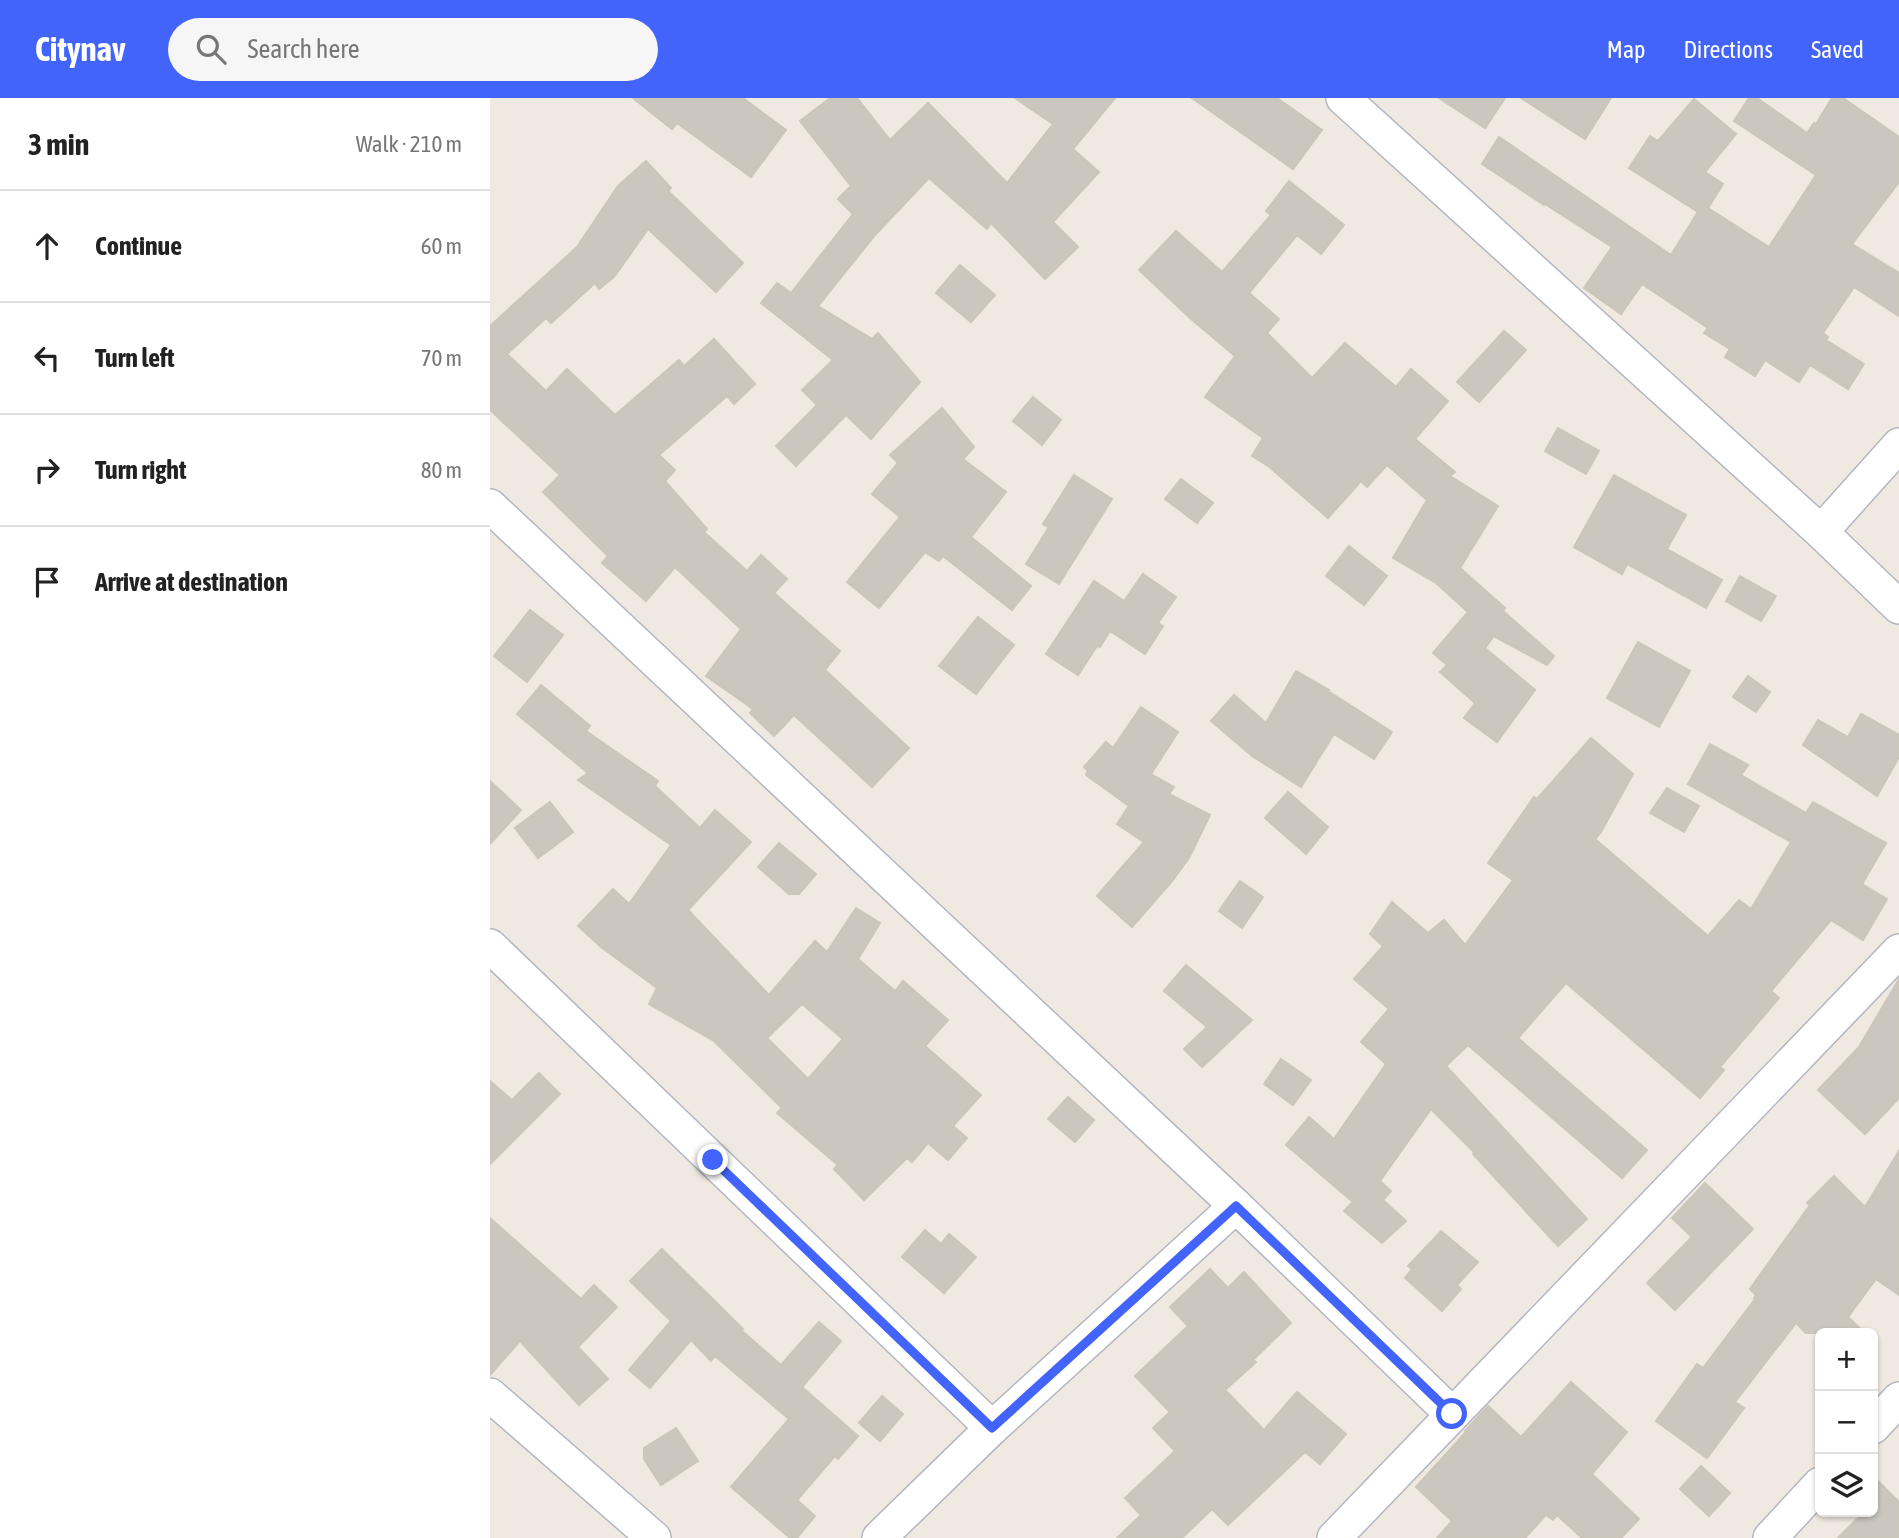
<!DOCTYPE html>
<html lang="en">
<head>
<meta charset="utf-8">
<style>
  :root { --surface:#fff; --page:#f6f6f6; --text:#222; --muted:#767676; --line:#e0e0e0; --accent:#4264fb }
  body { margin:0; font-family:"Asap Condensed",sans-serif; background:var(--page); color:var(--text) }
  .controls { position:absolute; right:21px; bottom:21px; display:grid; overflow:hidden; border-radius:10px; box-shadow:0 2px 5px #0004 }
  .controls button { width:63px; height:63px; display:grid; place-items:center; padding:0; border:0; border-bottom:2px solid var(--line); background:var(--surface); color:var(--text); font:35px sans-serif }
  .stop { position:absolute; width:21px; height:21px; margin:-16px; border:5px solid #4264fb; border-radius:50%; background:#fff }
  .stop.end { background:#4264fb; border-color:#fff; box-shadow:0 2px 7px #0008 }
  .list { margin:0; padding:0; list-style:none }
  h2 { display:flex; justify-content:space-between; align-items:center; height:91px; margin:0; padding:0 28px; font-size:30px }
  h2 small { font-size:23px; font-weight:400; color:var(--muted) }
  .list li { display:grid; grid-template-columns:46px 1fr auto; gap:21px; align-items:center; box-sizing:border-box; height:112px; padding:0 28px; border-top:2px solid var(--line) }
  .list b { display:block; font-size:26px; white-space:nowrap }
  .list em { font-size:23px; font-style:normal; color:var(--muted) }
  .icon { flex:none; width:38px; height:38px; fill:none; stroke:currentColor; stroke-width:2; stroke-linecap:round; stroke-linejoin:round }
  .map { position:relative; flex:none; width:1409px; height:1440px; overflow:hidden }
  header { display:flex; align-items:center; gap:42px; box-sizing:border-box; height:98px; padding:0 35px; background:var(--accent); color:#fff }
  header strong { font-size:33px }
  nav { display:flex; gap:38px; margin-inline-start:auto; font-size:24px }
  .search { width:490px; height:63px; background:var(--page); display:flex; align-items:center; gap:18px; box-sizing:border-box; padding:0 24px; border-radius:38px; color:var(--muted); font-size:26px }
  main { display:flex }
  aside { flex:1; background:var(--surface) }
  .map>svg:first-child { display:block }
</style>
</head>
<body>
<header>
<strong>Citynav</strong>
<div class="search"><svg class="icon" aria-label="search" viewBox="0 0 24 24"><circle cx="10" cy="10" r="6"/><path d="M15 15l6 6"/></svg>Search here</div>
<nav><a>Map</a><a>Directions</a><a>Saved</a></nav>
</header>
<main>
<aside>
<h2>3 min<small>Walk · 210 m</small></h2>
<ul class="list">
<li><svg class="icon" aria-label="ahead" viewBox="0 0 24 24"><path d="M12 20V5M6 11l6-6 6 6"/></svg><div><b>Continue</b></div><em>60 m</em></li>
<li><svg class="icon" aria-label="left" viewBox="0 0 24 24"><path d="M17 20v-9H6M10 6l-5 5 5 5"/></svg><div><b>Turn left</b></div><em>70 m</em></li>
<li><svg class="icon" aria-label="right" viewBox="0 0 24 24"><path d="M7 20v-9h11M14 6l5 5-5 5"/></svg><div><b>Turn right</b></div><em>80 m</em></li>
<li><svg class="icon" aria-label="arrive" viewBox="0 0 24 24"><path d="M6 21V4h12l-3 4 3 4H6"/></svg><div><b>Arrive at destination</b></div></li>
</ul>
</aside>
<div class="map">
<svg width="1409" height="1440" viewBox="0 0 1409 1440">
  <rect width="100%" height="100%" fill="#efe9e1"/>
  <g fill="#cbc7bf" stroke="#cbc5ba" stroke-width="2" fill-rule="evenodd">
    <polygon points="143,0 253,0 296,32 261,79 187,25 182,31"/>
    <polygon points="340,0 367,0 400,42 438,5 517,85 563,26 525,0 625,0 583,51 609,74 563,124 588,149 555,181 501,125 497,131 439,80 385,137 328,208 382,241 388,235 430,284 381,341 356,317 306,368 286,348 327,307 312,292 343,262 271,205 287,185 301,195 363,116 348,101 361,88 310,23"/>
    <polygon points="702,0 787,0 832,32 803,71"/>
    <polygon points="949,0 1015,0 995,30"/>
    <polygon points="1031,0 1121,0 1095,41"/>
    <polygon points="1259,0 1267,0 1317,35 1324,25 1326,26 1342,0 1353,0 1409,39 1409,84 1362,146 1409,175 1409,218 1364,189 1333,235 1338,239 1336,242 1374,266 1358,291 1320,267 1309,284 1275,262 1265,278 1235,259 1240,251 1214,235 1218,230 1152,186 1131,216 1094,190 1122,149 1055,106 1054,107 992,66 1009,39 1181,157 1208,114 1139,70 1160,38 1168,43 1204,1 1246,36 1215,74 1233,86 1218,110 1279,149 1326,77 1244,23"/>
    <polygon points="156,63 181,90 178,93 253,165 226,194 158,131 124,179 109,191 105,185 61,225 56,220 17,256 56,293 77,271 125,317 189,262 194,268 224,241 265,286 244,306 237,298 169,357 185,372 175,383 217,431 214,434 257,473 271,457 297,481 284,495 350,553 335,572 419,650 382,689 304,617 284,638 260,615 263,611 216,578 251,531 185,469 156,503 112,465 118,458 53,394 70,377 0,312 0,228 87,149 128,88"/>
    <polygon points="799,83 854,127 831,156 807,137 759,195 789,221 777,235 822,280 855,245 906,289 921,271 958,303 925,341 965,374 960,378 1008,408 970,470 1015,510 1013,513 1064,558 1057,567 1004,538 995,550 1045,592 1007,644 974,620 985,605 950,574 957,567 943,555 978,514 946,485 903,460 937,402 897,367 877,389 871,383 838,420 778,368 762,358 773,340 715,299 745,258 700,220 649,172 686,133 732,174 781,117 776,113"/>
    <polygon points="470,167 505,197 481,224 446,195"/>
    <polygon points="1014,233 1036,252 989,304 967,284"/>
    <polygon points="543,299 571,322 552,347 523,323"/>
    <polygon points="452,310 484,349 473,361 516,394 481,439 541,488 522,512 453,458 449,463 435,454 389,510 357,484 410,419 382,396 408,365 400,357"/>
    <polygon points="1068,330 1109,353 1096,376 1055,353"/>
    <polygon points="584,377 622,401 569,486 536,466 559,429 553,426"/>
    <polygon points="1124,377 1196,417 1177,451 1232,482 1216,510 1137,466 1132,476 1084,449"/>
    <polygon points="691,381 723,405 707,425 675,401"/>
    <polygon points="859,448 897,478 874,507 836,478"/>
    <polygon points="653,476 686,499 668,525 673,528 655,556 620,533 610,549 607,548 588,577 556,556 604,483 634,503"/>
    <polygon points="1250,478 1286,498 1271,523 1236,503"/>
    <polygon points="40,512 73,537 37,584 4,558"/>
    <polygon points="488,519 524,547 486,596 449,568"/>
    <polygon points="1148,544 1200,573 1169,629 1117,600"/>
    <polygon points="806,573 839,592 838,593 902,634 884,661 844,636 811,689 762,658 721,623 744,597 776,625"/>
    <polygon points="1258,578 1280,594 1266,614 1243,599"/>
    <path d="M51 587 100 628 96 633 168 683 165 688 210 730 225 712 261 744 198 812 279 897 325 843 337 854 366 810 390 825 368 861 405 893 413 883 458 922 435 948 491 997 463 1028 477 1040 458 1062 438 1045 422 1064 417 1060 374 1102 344 1071 348 1067 287 1015 292 1010 224 943 159 906 167 890 111 849 88 828 123 791 139 806 181 747 88 682 98 675 27 616ZM312 906 353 941 318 981 277 940Z"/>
    <polygon points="651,609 688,634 661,676 684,689 679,696 720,717 699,760 682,783 642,829 607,798 654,744 627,726 639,708 596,677 598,673 594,669 616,644 623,650"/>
    <polygon points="1371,616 1409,637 1409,659 1387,698 1313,647 1328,622 1358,639"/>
    <polygon points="1101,640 1143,676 1111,734 1105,741 1218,838 1249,802 1261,811 1301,744 1198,686 1220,646 1258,667 1251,677 1316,715 1323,704 1396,745 1372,786 1397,801 1373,842 1341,822 1281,893 1289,900 1230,969 1234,972 1210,1000 1076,885 1028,940 1157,1052 1132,1080 978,947 956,968 1097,1121 1068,1148 983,1056 984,1054 941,1011 890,1083 901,1093 893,1102 916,1123 892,1145 854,1113 863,1104 796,1047 819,1019 844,1041 896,966 871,944 899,911 864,881 893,848 880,836 902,804 938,835 954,822 975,847 1023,782 998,765 1044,699 1047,701"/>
    <polygon points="0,683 31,712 0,746"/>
    <polygon points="1177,690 1209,708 1194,734 1160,715"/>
    <polygon points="798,694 838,729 816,756 775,720"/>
    <polygon points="60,704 83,734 48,760 25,730"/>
    <polygon points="289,745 326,776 309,796 299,796 268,769"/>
    <polygon points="750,783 773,799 752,830 729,813"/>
    <polygon points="696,867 762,922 712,969 694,951 717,929 674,893"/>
    <polygon points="1409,881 1409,1000 1375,1036 1328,992 1369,949"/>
    <polygon points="791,961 821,982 803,1007 774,986"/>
    <polygon points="49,975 70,996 0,1066 0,983 22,1002"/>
    <polygon points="578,999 604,1022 585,1044 558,1021"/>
    <polygon points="1409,1053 1409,1197 1386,1181 1358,1219 1375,1235 1316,1235 1306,1225 1245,1304 1254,1310 1217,1360 1166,1323 1207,1266 1213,1270 1265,1201 1264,1200 1266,1197 1260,1191 1320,1107 1317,1105 1344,1078 1375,1109"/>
    <polygon points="1215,1085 1263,1131 1185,1212 1157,1185 1202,1139 1182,1120"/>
    <polygon points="0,1120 91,1201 104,1187 127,1209 88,1249 118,1281 89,1307 30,1243 0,1277"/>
    <polygon points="435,1132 451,1146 459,1136 486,1159 454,1195 412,1159"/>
    <polygon points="951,1133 988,1164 967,1187 971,1191 952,1213 915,1180 922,1171 918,1168"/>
    <polygon points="172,1151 253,1231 251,1232 291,1267 329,1224 351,1243 312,1289 368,1338 348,1361 345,1358 307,1402 325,1418 307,1440 300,1440 241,1389 299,1321 225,1258 221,1263 201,1242 160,1290 139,1272 181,1223 140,1183"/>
    <polygon points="720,1171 738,1190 754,1174 801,1225 763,1262 766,1264 735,1292 774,1332 807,1294 856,1336 830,1366 815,1354 738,1427 722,1411 692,1440 627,1440 651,1417 635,1400 685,1353 663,1330 680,1314 645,1278 698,1228 680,1209"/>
    <polygon points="1081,1284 1137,1334 1102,1376 1149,1421 1131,1440 1092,1440 1067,1417 1063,1422 1056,1417 1035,1440 947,1440 962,1423 926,1389 976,1334 975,1333 998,1308 1031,1339"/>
    <polygon points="392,1298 413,1316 390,1343 369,1325"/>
    <polygon points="186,1330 208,1363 171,1387 154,1361 154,1350"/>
    <polygon points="1211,1368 1240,1395 1219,1418 1190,1391"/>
    <polygon points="1383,1378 1409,1404 1409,1440 1348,1440 1374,1414 1383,1414"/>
  </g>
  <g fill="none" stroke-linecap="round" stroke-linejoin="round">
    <defs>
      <g id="minor">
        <polyline points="853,0 1331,434 1409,509"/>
        <polyline points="0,408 746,1108 962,1316"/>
        <polyline points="1331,434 1409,347"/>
        <polyline points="0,848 502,1330"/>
        <polyline points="0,1297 164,1440"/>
        <polyline points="1383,1329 1409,1301"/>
        <polyline points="389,1440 502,1330 746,1108"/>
        <polyline points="844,1440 1409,853"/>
        <polyline points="1280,1440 1330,1386"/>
      </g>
    </defs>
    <use href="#minor" stroke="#b4b7c1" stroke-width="36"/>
    <use href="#minor" stroke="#fff" stroke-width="33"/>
  </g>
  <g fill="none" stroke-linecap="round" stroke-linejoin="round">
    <polyline stroke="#4264fb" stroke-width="9" points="223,1062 502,1330 746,1108 962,1316"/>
  </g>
</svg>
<div class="controls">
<button>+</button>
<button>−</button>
<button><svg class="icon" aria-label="layers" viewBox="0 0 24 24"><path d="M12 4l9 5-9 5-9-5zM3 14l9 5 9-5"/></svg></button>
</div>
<div class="stop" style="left:962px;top:1316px"></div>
<div class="stop end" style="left:223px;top:1062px"></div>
</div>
</main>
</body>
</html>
